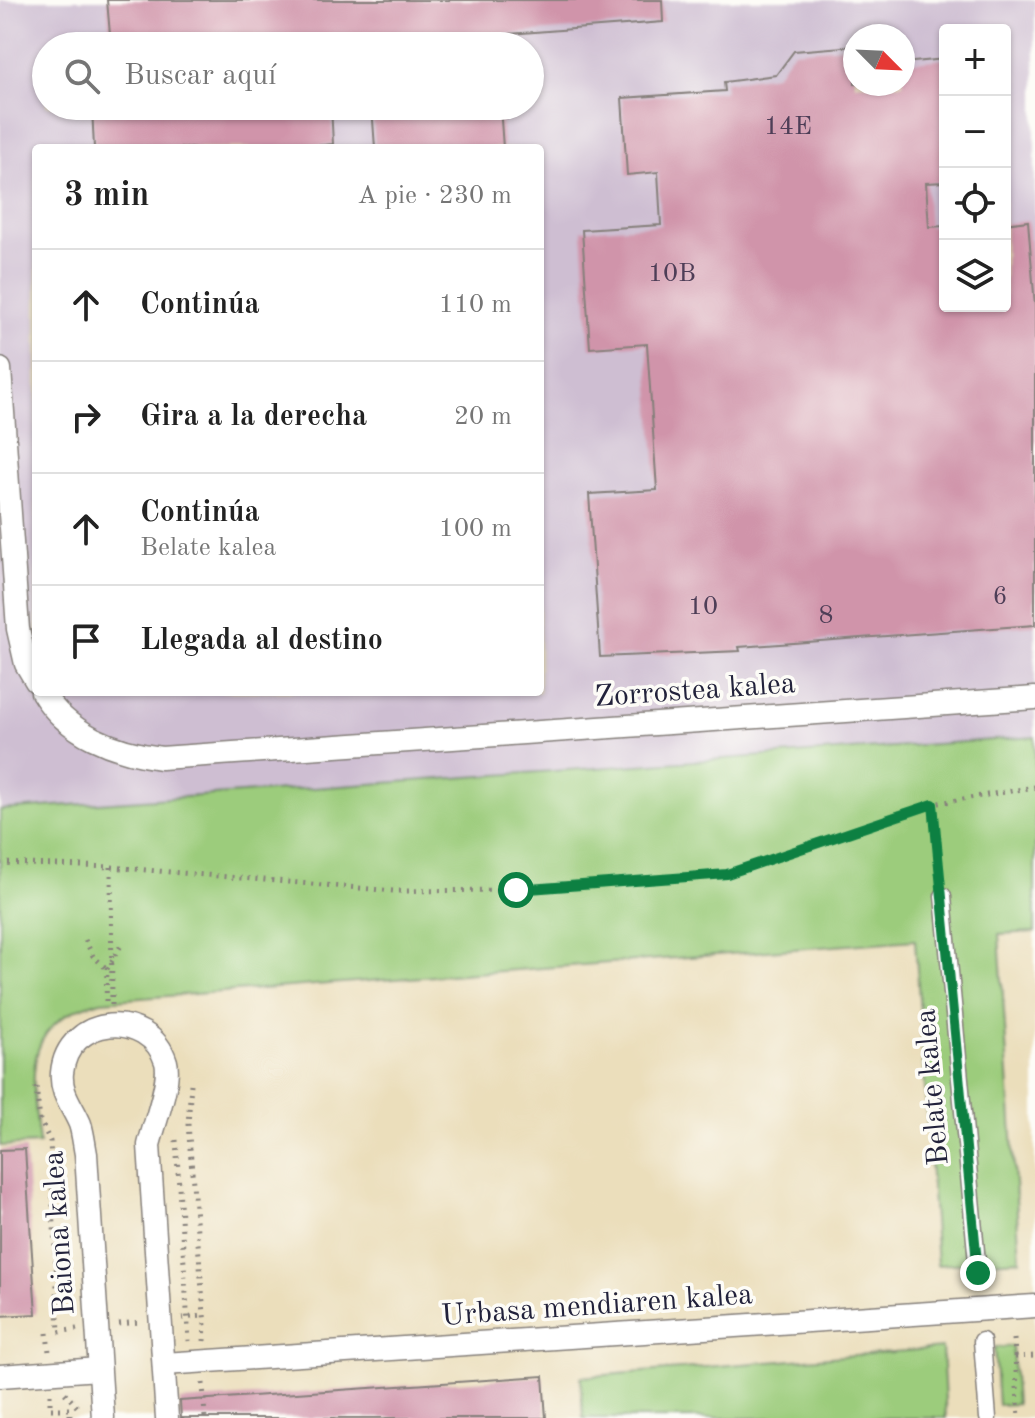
<!DOCTYPE html>
<html lang="es">
<head>
<meta charset="utf-8">
<style>
  :root { --surface:#fff; --page:#f2f2f2; --text:#222; --muted:#767676; --line:#e0e0e0 }
  body { margin:0; font-family:"Old Standard TT",serif; background:var(--page); color:var(--text) }
  .controls { position:absolute; right:24px; top:24px; display:grid; overflow:hidden; border-radius:8px; box-shadow:0 2px 6px #0004 }
  .controls button { width:72px; height:72px; display:grid; place-items:center; padding:0; border:0; border-bottom:2px solid var(--line); background:var(--surface); color:var(--text); font:40px sans-serif }
  .compass { position:absolute; left:843px; top:24px; width:72px; height:72px; border-radius:50%; background:var(--surface); box-shadow:0 2px 6px #0004; rotate:114deg }
  .stop { position:absolute; width:24px; height:24px; margin:-18px; border:6px solid #0b8043; border-radius:50%; background:#fff }
  .stop.end { background:#0b8043; border-color:#fff; box-shadow:0 2px 8px #0008 }
  .list { margin:0; padding:0; list-style:none }
  h2 { display:flex; justify-content:space-between; align-items:center; height:104px; margin:0; padding:0 32px; font-size:34px }
  h2 small { font-size:26px; font-weight:400; color:var(--muted) }
  .list li { display:grid; grid-template-columns:52px 1fr auto; gap:24px; align-items:center; box-sizing:border-box; height:112px; padding:0 32px; border-top:2px solid var(--line) }
  .list b { display:block; font-size:30px; white-space:nowrap }
  .list p { margin:0; font-size:26px; white-space:nowrap; color:var(--muted) }
  .list em { font-size:26px; font-style:normal; color:var(--muted) }
  .icon { flex:none; width:44px; height:44px; fill:none; stroke:currentColor; stroke-width:2; stroke-linecap:round; stroke-linejoin:round }
  .map { position:relative; flex:none; width:1035px; height:1418px; overflow:hidden }
  .search { position:absolute; background:var(--surface); box-shadow:0 2px 6px #0004; left:32px; top:32px; width:512px; height:88px; display:flex; align-items:center; gap:20px; box-sizing:border-box; padding:0 28px; border-radius:44px; color:var(--muted); font-size:30px }
  .panel { position:absolute; background:var(--surface); box-shadow:0 2px 6px #0004; left:32px; top:144px; width:512px; height:552px; border-radius:8px }
  .map>svg:first-child { display:block }
</style>
</head>
<body>
<div class="map">
<svg width="1035" height="1418" viewBox="0 0 1035 1418">
  <rect width="100%" height="100%" fill="#fdfcf7"/>
  <filter id="ink" filterUnits="userSpaceOnUse"><feTurbulence type="fractalNoise" baseFrequency=".0125" numOctaves="2"/><feDisplacementMap in="SourceGraphic" scale="16" xChannelSelector="R" yChannelSelector="G"/><feConvolveMatrix kernelMatrix="1 2 1 2 8 2 1 2 1" color-interpolation-filters="sRGB"/></filter>
  <filter id="wash" filterUnits="userSpaceOnUse"><feTurbulence type="fractalNoise" baseFrequency=".006" numOctaves="4" result="noise"/><feDisplacementMap in="SourceGraphic" scale="32" xChannelSelector="R" yChannelSelector="G"/><feGaussianBlur stdDeviation="1.8" result="paint"/><feColorMatrix in="noise" values="0 0 0 0 0 0 0 0 0 0 0 0 0 0 0 0 0 1.4 0 .05"/><feComposite in="paint" operator="in"/></filter>
  <g filter="url(#wash)">
    <rect width="100%" height="100%" fill="#ebdebb"/>
    <path fill="#cebed2" fill-rule="evenodd" d="M0 0H1035V737L0 810ZM945 30H1005V306H945ZM855 36H903V84H855ZM46 46H530V106H46ZM36 148H540V692H36Z"/>
    <g fill="#9ccc7b" stroke="#5f775b" stroke-width="2">
      <path d="M1035 737V932L999 934 1020 1260 937 1265 915 940 101 1001C19 1023 32 1075 39 1144L0 1146V810Z"/>
      <polygon points="1012,1346 1016,1404 998,1405 994,1348"/>
      <polygon points="942,1348 946,1418 583,1418 581,1377"/>
    </g>
    <g id="blocks">
      <g fill="#d094aa">
        <polygon points="107,0 662,0 663,22 353,46 111,46"/>
        <polygon points="855,46 855,84 903,84 903,63 945,59 945,182 926,183 929,227 945,226 945,306 1005,306 1005,224 1028,221 1035,306 1035,625 739,647 740,651 600,657 589,494 657,490 647,344 590,348 582,230 661,225 658,172 627,175 622,98 725,91 724,82 776,75 794,51"/>
        <polygon points="105,106 331,106 333,144 297,148 94,148 92,107"/>
        <polygon points="372,106 500,106 503,148 375,148"/>
        <polygon points="25,1149 36,1314 0,1316 0,1150"/>
        <polygon points="543,1376 546,1418 181,1418 180,1401"/>
      </g>
    </g>
  </g>
  <g filter="url(#ink)">
    <use href="#blocks" fill-opacity="0" stroke="#86807b" stroke-width="2"/>
    <g fill="none" stroke-linecap="round" stroke-linejoin="round">
      <defs>
        <g id="pedestrian">
          <polyline points="943,896 978,1273"/>
          <polyline points="982,1341 988,1418"/>
        </g>
        <g id="minor">
          <polyline points="0,369 18,629 26,664 36,681"/>
          <path d="M42 692C67 734 115 752 161 758L1035 698"/>
          <polyline points="164,1364 1035,1306"/>
          <polyline points="0,1376 99,1369"/>
          <path d="M103 1418 86 1154C84 1144 83 1133 80 1124 73 1107 60 1093 62 1073 67 1015 149 1008 166 1062 171 1081 154 1124 149 1145L167 1418"/>
        </g>
      </defs>
      <use href="#pedestrian" stroke="#86807b" stroke-width="19"/>
      <use href="#minor" stroke="#86807b" stroke-width="25"/>
      <g stroke="#86807b" stroke-width="5" stroke-dasharray="2 6" stroke-linecap="butt">
        <polyline points="933,804 941,879"/>
        <polyline points="0,863 111,867 394,891 516,890 727,874 933,804 1035,787"/>
        <polyline points="111,867 112,1006"/>
        <polyline points="85,940 93,956 107,969"/>
        <polyline points="106,1001 107,969 123,942"/>
        <polyline points="191,1084 188,1124 205,1326 204,1341"/>
        <polyline points="36,1087 40,1120 50,1141 59,1332 77,1329"/>
        <polyline points="176,1140 189,1341"/>
        <polyline points="182,1318 204,1316"/>
        <polyline points="119,1324 141,1322"/>
        <polyline points="47,1333 49,1352"/>
        <polyline points="1014,1339 1019,1418"/>
        <polyline points="1015,1357 1035,1356"/>
        <polyline points="203,1383 205,1418"/>
        <polyline points="65,1393 79,1409"/>
        <polyline points="50,1394 50,1409 70,1409 70,1418"/>
      </g>
      <use href="#pedestrian" stroke="#fff" stroke-width="16"/>
      <use href="#minor" stroke="#fff" stroke-width="22"/>
    </g>
  </g>
  <g fill="none" stroke-linecap="round" stroke-linejoin="round" filter="url(#ink)">
    <polyline stroke="#0b8043" stroke-width="10" points="516,890 727,874 933,804 978,1273"/>
  </g>
  <g text-anchor="middle" dominant-baseline="central" stroke-width="7" stroke-linejoin="round" paint-order="stroke">
    <g font-size="26" fill="#4e3e57">
      <text x="788" y="127">14E</text>
      <text x="672" y="274">10B</text>
      <text x="1000" y="597">6</text>
      <text x="703" y="607">10</text>
      <text x="826" y="616">8</text>
    </g>
    <g font-size="30" fill="#22223b" stroke="#fdfcf7">
      <text transform="translate(695 691) rotate(-4)">Zorrostea kalea</text>
      <text transform="translate(933 1087) rotate(-95)">Belate kalea</text>
      <text transform="translate(60 1233) rotate(-94)">Baiona kalea</text>
      <text transform="translate(597 1306) rotate(-4)">Urbasa mendiaren kalea</text>
    </g>
  </g>
</svg>
<div class="controls">
<button>+</button>
<button>−</button>
<button><svg class="icon" aria-label="locate" viewBox="0 0 24 24"><circle cx="12" cy="12" r="6"/><path d="M12 2v4M12 18v4M2 12h4M18 12h4"/></svg></button>
<button><svg class="icon" aria-label="layers" viewBox="0 0 24 24"><path d="M12 4l9 5-9 5-9-5zM3 14l9 5 9-5"/></svg></button>
</div>
<svg class="compass" viewBox="-18 -18 36 36"><path d="M0-13l5 13h-10z" fill="#e53935"/><path d="M0 13l5-13h-10z" fill="#767676"/></svg>
<div class="stop" style="left:516px;top:890px"></div>
<div class="stop end" style="left:978px;top:1273px"></div>
<div class="search"><svg class="icon" aria-label="search" viewBox="0 0 24 24"><circle cx="10" cy="10" r="6"/><path d="M15 15l6 6"/></svg>Buscar aquí</div>
<section class="panel">
<h2>3 min<small>A pie · 230 m</small></h2>
<ul class="list">
<li><svg class="icon" aria-label="ahead" viewBox="0 0 24 24"><path d="M12 20V5M6 11l6-6 6 6"/></svg><div><b>Continúa</b></div><em>110 m</em></li>
<li><svg class="icon" aria-label="right" viewBox="0 0 24 24"><path d="M7 20v-9h11M14 6l5 5-5 5"/></svg><div><b>Gira a la derecha</b></div><em>20 m</em></li>
<li><svg class="icon" aria-label="ahead" viewBox="0 0 24 24"><path d="M12 20V5M6 11l6-6 6 6"/></svg><div><b>Continúa</b><p>Belate kalea</p></div><em>100 m</em></li>
<li><svg class="icon" aria-label="arrive" viewBox="0 0 24 24"><path d="M6 21V4h12l-3 4 3 4H6"/></svg><div><b>Llegada al destino</b></div></li>
</ul>
</section>
</div>
</body>
</html>
